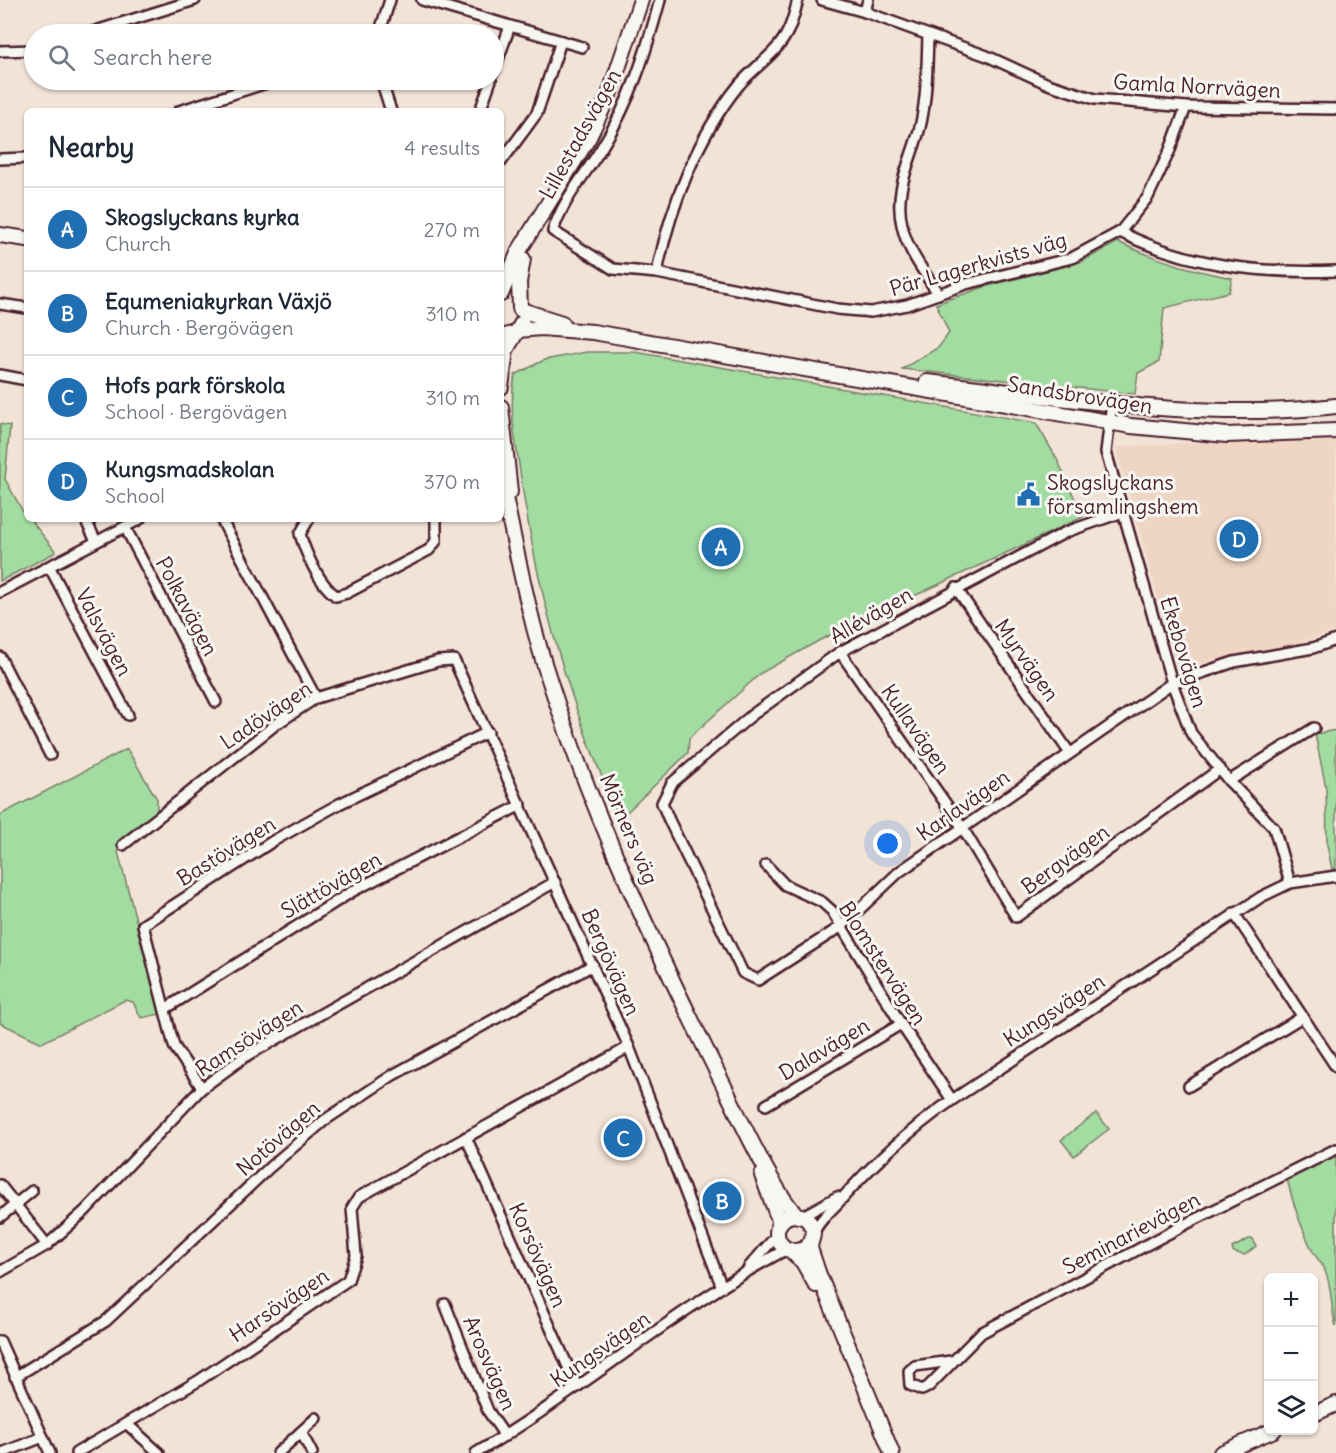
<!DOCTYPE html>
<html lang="en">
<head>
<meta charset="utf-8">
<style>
  :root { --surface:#fff; --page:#f6f6f7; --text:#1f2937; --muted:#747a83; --line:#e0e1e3; --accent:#1f6fb2 }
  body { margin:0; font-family:Delius,sans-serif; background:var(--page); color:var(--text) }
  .controls { position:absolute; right:18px; bottom:18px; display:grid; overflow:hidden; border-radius:9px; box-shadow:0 2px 4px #0004 }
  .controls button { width:54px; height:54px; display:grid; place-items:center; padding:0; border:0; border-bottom:2px solid var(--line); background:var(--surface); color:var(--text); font:30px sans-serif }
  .you { position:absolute; left:888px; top:844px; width:21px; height:21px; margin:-15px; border:4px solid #fff; border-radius:50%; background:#1a73e8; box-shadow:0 0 0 9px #1a73e833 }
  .badge { display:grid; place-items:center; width:39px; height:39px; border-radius:50%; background:var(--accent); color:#fff; font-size:20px; font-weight:700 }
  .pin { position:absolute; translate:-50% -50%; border:3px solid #fff; box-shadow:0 2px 6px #0006 }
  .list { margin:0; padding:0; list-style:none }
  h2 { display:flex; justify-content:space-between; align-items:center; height:78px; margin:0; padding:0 24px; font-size:26px }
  h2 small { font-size:20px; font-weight:400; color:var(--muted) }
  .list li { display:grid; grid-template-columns:39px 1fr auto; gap:18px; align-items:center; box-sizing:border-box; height:84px; padding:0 24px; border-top:2px solid var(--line) }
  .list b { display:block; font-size:22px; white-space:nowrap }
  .list p { margin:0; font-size:20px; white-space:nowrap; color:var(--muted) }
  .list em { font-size:20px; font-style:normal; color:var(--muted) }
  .icon { flex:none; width:33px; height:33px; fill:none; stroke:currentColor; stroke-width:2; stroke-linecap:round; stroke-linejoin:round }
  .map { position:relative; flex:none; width:1336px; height:1453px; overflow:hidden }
  .search { position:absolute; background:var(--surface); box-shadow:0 2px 4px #0004; left:24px; top:24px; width:480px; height:66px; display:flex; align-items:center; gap:15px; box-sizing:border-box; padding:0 21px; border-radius:33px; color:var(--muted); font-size:22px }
  .panel { position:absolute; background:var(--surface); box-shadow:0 2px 4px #0004; left:24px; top:108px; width:480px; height:414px; border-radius:9px }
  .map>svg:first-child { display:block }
</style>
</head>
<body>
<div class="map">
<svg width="1336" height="1453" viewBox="0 0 1336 1453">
  <rect width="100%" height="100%" fill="#f2e3d7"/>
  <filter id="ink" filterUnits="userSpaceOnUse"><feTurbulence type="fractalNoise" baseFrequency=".0167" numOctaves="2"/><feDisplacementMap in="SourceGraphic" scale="12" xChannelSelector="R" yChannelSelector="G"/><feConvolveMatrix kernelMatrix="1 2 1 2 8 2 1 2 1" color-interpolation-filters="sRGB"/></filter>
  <g filter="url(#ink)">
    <polygon fill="#efd6c4" points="1336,435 1336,631 1288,646 1177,668 1116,447"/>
    <g fill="#a2dca1" stroke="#767e66" stroke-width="1.5">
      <path d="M1118 242C1154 259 1193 271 1232 278L1229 292 1164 308 1159 362 1138 373 1135 394 902 369 939 347 949 333 936 304 984 287 1081 262Z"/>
      <path d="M587 352H635L1036 423 1057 459 1083 517 820 640 761 673 689 738 688 753 626 813 616 810C569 703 537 594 521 478 516 443 508 410 515 375L544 360Z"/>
      <polygon points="0,424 10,426 5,479 27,519 30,519 56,552 0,581"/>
      <polygon points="1336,730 1336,868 1332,869 1327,845 1326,788 1315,734"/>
      <polygon points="127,749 157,799 157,813 122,839 118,852 161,1014 141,1018 133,1002 125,1000 42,1043 0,1023 0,815"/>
      <polygon points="1096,1113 1109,1129 1074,1156 1061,1140"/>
      <path d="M1336 1154V1326C1330 1308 1333 1288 1325 1271 1321 1263 1316 1257 1312 1250 1301 1227 1293 1204 1287 1179Z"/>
      <polygon points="1249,1239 1253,1239 1256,1246 1245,1255 1233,1252 1232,1248"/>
    </g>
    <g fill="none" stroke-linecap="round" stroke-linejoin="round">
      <defs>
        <g id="street">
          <polyline points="422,0 582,47"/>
          <path d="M660 0C646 52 631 101 602 147 586 174 563 199 553 231L613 269 657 273 837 309 871 312 907 305 966 284 1072 258 1120 232 1148 197 1170 150 1186 107"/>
          <polyline points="822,0 865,12 987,56 1048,84 1095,99 1186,107 1336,109"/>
          <polyline points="865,12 868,0"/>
          <polyline points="86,34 195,0"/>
          <polyline points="379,34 390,0"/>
          <path d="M928 36C927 65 927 94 921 123 913 158 893 188 902 225 907 251 925 272 938 294"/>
          <polyline points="0,51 34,50"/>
          <polyline points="494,71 510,26"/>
          <polyline points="381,80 391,111"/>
          <polyline points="179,111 276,80"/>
          <polyline points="480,111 491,80"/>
          <polyline points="0,159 27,158"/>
          <polyline points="501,162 537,113 561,41"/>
          <path d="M1120 232C1188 266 1261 274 1336 271"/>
          <path d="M657 273C669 210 698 135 739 85 754 67 778 53 788 31 793 21 795 10 798 0"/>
          <polyline points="0,304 27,308"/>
          <polyline points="0,375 27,380"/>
          <polyline points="1112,403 1106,452 1172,683 1191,733 1229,781 1274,828 1290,883"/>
          <polyline points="1123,512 1066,532 840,652 752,715 672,783 662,803 669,820 743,973 758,980 842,926 899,872 1172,683 1234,662 1313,648 1336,640"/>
          <polyline points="85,519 96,541"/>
          <polyline points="221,519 316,698"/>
          <path d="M309 519 300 534C306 554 319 584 336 596L347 593 429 550 436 541V519"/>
          <polyline points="125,527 216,702"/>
          <polyline points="49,566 128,715"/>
          <polyline points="956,588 1069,752"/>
          <polyline points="0,592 140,519"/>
          <polyline points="840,652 962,827 1016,917 1220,769"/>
          <polyline points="0,657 50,755"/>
          <polyline points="1229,781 1314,728"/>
          <polyline points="123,845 275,725 316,698 438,661 454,660 629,1047 722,1287"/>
          <polyline points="766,865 785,885 822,902 832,911 901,1024 952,1100"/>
          <polyline points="1234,913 1336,1067"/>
          <polyline points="165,1009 353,891 521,805"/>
          <polyline points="1189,1086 1302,1017"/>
          <polyline points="202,1088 174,1046 143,925 273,841 339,804 488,732"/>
          <polyline points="766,1105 901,1024"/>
          <polyline points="466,1137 577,1387"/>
          <polyline points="0,1185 47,1245"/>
          <polyline points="0,1217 32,1191"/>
          <polyline points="801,1217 837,1197"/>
          <path d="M812 1236C817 1223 829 1212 838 1203 872 1164 910 1130 952 1100L1261 897 1290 883 1336 876"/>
          <polyline points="749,1267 777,1235"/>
          <polyline points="0,1272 47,1245 85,1211 202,1088 243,1058 555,882"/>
          <polyline points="445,1304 488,1411 505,1436"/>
          <polyline points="0,1341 50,1453"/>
          <polyline points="951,1361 915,1366 909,1371 910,1385 922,1390 928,1387 981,1333 992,1327 1188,1223 1336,1149"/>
          <polyline points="15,1377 106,1321 270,1167 325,1120 393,1075 593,965"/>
          <polyline points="127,1424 159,1453"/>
          <polyline points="301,1432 312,1453"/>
          <polyline points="2,1453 43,1437"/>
          <polyline points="76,1453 198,1381 348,1280 356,1256 352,1208 359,1197 629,1047"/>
          <polyline points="278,1453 316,1418"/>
          <path d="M476 1453C583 1390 677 1307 787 1249"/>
        </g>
        <g id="secondary">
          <polyline points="0,235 27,239"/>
          <polyline points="501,294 519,251 589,137 609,95 641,0"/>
          <polyline points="520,308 519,282 523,259"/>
          <polyline points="521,310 562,323"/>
          <polyline points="518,330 541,328 593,332 1131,426 1227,435 1336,431"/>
          <polyline points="501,337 516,333 522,323"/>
          <path d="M927 382C1062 397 1200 422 1336 406"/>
          <polyline points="501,387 506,350 516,333"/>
          <polyline points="501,407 510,492"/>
          <path d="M501 479C516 547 528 616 550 682 595 822 660 958 726 1090 739 1117 778 1200 798 1216"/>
          <polyline points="762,1175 780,1223"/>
          <circle cx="795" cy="1233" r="18"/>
          <polyline points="811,1241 810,1248 819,1275 892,1453"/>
          <polyline points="790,1250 803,1262 816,1285"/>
          <polyline points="1314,1414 1336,1404"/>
          <polyline points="1221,1453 1274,1430"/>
        </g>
      </defs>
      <use href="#street" stroke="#4a1f2b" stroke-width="14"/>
      <use href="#secondary" stroke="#4a1f2b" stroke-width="18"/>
      <use href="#street" stroke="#f6f6f2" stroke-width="9"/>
      <use href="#secondary" stroke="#f6f6f2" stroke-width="14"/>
    </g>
  </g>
  <defs>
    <symbol id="civic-bare" viewBox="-9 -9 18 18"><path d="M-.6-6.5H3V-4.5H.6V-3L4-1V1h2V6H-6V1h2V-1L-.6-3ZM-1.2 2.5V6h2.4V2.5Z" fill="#1f6fb2" stroke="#f6f6f2" stroke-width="2.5" paint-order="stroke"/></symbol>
  </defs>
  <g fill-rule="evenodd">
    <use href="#civic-bare" x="1012" y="478" width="33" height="33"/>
  </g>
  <g text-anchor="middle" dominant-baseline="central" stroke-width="6" stroke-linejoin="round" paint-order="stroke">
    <g font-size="21" fill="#4a1f2b" stroke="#f6f6f2">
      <text transform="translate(1197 86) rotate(3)">Gamla Norrvägen</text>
      <text transform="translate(580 134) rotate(-61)">Lillestadsvägen</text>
      <text transform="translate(978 264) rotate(-16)">Pär Lagerkvists väg</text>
      <text transform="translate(1080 395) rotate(9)">Sandsbrovägen</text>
      <text transform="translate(187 606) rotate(62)">Polkavägen</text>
      <text transform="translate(871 615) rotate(-30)">Allévägen</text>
      <text transform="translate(104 632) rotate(62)">Valsvägen</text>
      <text transform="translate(1184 652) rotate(73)">Ekebovägen</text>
      <text transform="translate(1027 660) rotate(55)">Myrvägen</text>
      <text transform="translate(266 715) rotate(-34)">Ladövägen</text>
      <text transform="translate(916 729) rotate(55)">Kullavägen</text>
      <text transform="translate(963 805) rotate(-35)">Karlavägen</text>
      <text transform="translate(629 829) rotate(67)">Mörners väg</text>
      <text transform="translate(226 851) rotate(-32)">Bastövägen</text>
      <text transform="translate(1065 859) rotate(-36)">Bergvägen</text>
      <text transform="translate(331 885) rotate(-30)">Slättövägen</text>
      <text transform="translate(611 962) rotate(66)">Bergövägen</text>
      <text transform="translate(883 963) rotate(57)">Blomstervägen</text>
      <text transform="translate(1054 1010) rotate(-33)">Kungsvägen</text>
      <text transform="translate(249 1038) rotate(-33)">Ramsövägen</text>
      <text transform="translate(824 1049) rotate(-31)">Dalavägen</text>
      <text transform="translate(278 1138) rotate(-41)">Notövägen</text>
      <text transform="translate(1131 1233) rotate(-28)">Seminarievägen</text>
      <text transform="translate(538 1255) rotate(66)">Korsövägen</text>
      <text transform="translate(279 1305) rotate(-34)">Harsövägen</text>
      <text transform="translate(600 1349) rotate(-35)">Kungsvägen</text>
      <text transform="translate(490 1363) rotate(66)">Arosvägen</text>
    </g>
    <g font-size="21" fill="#4a1f2b" stroke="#f6f6f2" text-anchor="start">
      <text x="1047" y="482">Skogslyckans<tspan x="1047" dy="24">församlingshem</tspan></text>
    </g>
  </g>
</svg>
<div class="controls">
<button>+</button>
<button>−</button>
<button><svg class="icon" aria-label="layers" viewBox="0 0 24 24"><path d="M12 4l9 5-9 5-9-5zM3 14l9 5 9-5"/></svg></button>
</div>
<div class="you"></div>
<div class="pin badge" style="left:721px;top:547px">A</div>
<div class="pin badge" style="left:722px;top:1201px">B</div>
<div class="pin badge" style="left:623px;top:1138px">C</div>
<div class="pin badge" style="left:1239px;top:539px">D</div>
<div class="search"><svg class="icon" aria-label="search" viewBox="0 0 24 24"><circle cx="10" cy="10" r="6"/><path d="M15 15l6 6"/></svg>Search here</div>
<section class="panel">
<h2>Nearby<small>4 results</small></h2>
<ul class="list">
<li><span class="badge">A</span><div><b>Skogslyckans kyrka</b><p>Church</p></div><em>270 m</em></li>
<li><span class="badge">B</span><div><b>Equmeniakyrkan Växjö</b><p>Church · Bergövägen</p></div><em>310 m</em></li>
<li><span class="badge">C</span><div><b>Hofs park förskola</b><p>School · Bergövägen</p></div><em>310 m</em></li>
<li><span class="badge">D</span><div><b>Kungsmadskolan</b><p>School</p></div><em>370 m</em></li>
</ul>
</section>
</div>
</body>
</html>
